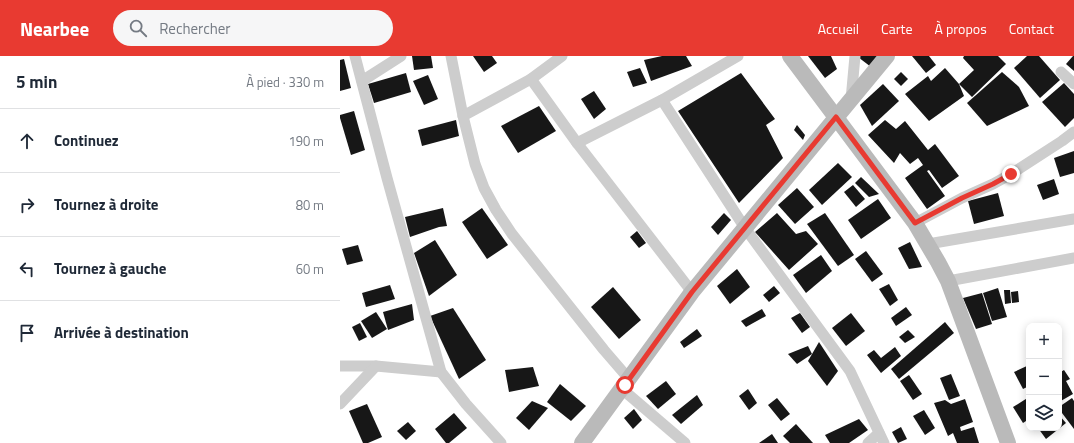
<!DOCTYPE html>
<html lang="fr">
<head>
<meta charset="utf-8">
<style>
  :root { --surface:#fff; --page:#f6f6f7; --text:#1f2937; --muted:#747a83; --line:#e0e1e3; --accent:#e83a31 }
  body { margin:0; font-family:"Titillium Web",sans-serif; background:var(--page); color:var(--text) }
  .controls { position:absolute; right:12px; bottom:12px; display:grid; overflow:hidden; border-radius:8px; box-shadow:0 2px 10px #0003 }
  .controls button { width:36px; height:36px; display:grid; place-items:center; padding:0; border:0; border-bottom:1px solid var(--line); background:var(--surface); color:var(--text); font:20px sans-serif }
  .stop { position:absolute; width:12px; height:12px; margin:-9px; border:3px solid #e83a31; border-radius:50%; background:#fff }
  .stop.end { background:#e83a31; border-color:#fff; box-shadow:0 1px 4px #0008 }
  .list { margin:0; padding:0; list-style:none }
  h2 { display:flex; justify-content:space-between; align-items:center; height:52px; margin:0; padding:0 16px; font-size:17px }
  h2 small { font-size:13px; font-weight:400; color:var(--muted) }
  .list li { display:grid; grid-template-columns:26px 1fr auto; gap:12px; align-items:center; box-sizing:border-box; height:64px; padding:0 16px; border-top:1px solid var(--line) }
  .list b { display:block; font-size:15px; white-space:nowrap }
  .list em { font-size:13px; font-style:normal; color:var(--muted) }
  .icon { flex:none; width:22px; height:22px; fill:none; stroke:currentColor; stroke-width:2; stroke-linecap:round; stroke-linejoin:round }
  .map { position:relative; flex:none; width:734px; height:387px; overflow:hidden }
  header { display:flex; align-items:center; gap:24px; box-sizing:border-box; height:56px; padding:0 20px; background:var(--accent); color:#fff }
  header strong { font-size:19px }
  nav { display:flex; gap:22px; margin-inline-start:auto; font-size:14px }
  .search { width:280px; height:36px; background:var(--page); display:flex; align-items:center; gap:10px; box-sizing:border-box; padding:0 14px; border-radius:22px; color:var(--muted); font-size:15px }
  main { display:flex }
  aside { flex:1; background:var(--surface) }
  .map>svg:first-child { display:block }
</style>
</head>
<body>
<header>
<strong>Nearbee</strong>
<div class="search"><svg class="icon" aria-label="search" viewBox="0 0 24 24"><circle cx="10" cy="10" r="6"/><path d="M15 15l6 6"/></svg>Rechercher</div>
<nav><a>Accueil</a><a>Carte</a><a>À propos</a><a>Contact</a></nav>
</header>
<main>
<aside>
<h2>5 min<small>À pied · 330 m</small></h2>
<ul class="list">
<li><svg class="icon" aria-label="ahead" viewBox="0 0 24 24"><path d="M12 20V5M6 11l6-6 6 6"/></svg><div><b>Continuez</b></div><em>190 m</em></li>
<li><svg class="icon" aria-label="right" viewBox="0 0 24 24"><path d="M7 20v-9h11M14 6l5 5-5 5"/></svg><div><b>Tournez à droite</b></div><em>80 m</em></li>
<li><svg class="icon" aria-label="left" viewBox="0 0 24 24"><path d="M17 20v-9H6M10 6l-5 5 5 5"/></svg><div><b>Tournez à gauche</b></div><em>60 m</em></li>
<li><svg class="icon" aria-label="arrive" viewBox="0 0 24 24"><path d="M6 21V4h12l-3 4 3 4H6"/></svg><div><b>Arrivée à destination</b></div></li>
</ul>
</aside>
<div class="map">
<svg width="734" height="387" viewBox="0 0 734 387">
  <rect width="100%" height="100%" fill="#fff"/>
  <g fill="#171717">
    <polygon points="72,0 91,0 93,12 74,14"/>
    <polygon points="133,0 152,0 157,7 144,16"/>
    <polygon points="322,0 346,0 352,10 311,25 304,4"/>
    <polygon points="468,0 491,0 497,13 485,22"/>
    <polygon points="519,0 539,0 531,11 518,1"/>
    <polygon points="572,0 589,0 596,9 586,17"/>
    <polygon points="624,0 658,0 666,8 632,41 619,28 634,14 623,2"/>
    <polygon points="687,0 699,0 720,24 700,42 674,12"/>
    <polygon points="733,0 734,0 734,15 726,8"/>
    <polygon points="4,3 11,32 0,35 0,4"/>
    <polygon points="300,12 307,27 293,31 287,16"/>
    <polygon points="605,12 619,28 624,40 589,65 565,38 588,20 591,25"/>
    <polygon points="561,16 568,23 561,30 554,23"/>
    <polygon points="662,16 679,31 689,50 647,70 627,47"/>
    <polygon points="66,17 71,36 34,47 28,28"/>
    <polygon points="401,17 435,63 426,69 443,102 399,147 338,55"/>
    <polygon points="88,19 98,43 84,49 73,25"/>
    <polygon points="724,27 734,38 734,62 725,71 702,46"/>
    <polygon points="543,28 559,45 532,70 520,49"/>
    <polygon points="254,35 266,53 254,63 241,43"/>
    <polygon points="199,50 216,75 178,97 161,70"/>
    <polygon points="14,55 25,94 11,99 0,62 0,59"/>
    <polygon points="116,64 119,80 82,90 78,74"/>
    <polygon points="545,64 556,73 565,65 588,94 595,88 619,120 602,132 589,114 587,115 605,140 587,153 565,122 583,109 578,102 570,108 560,97 554,107 528,79"/>
    <polygon points="457,69 465,79 463,84 454,74"/>
    <polygon points="734,95 734,117 720,121 714,102"/>
    <polygon points="498,107 512,121 482,149 469,134"/>
    <polygon points="521,121 539,138 529,141 515,127"/>
    <polygon points="714,123 719,138 703,144 697,129"/>
    <polygon points="513,129 525,143 516,151 504,136"/>
    <polygon points="457,132 474,151 455,168 438,149"/>
    <polygon points="658,137 664,160 634,168 628,145"/>
    <polygon points="538,143 551,162 521,183 508,164"/>
    <polygon points="103,152 107,170 99,171 70,181 65,161"/>
    <polygon points="142,152 168,189 147,203 122,166"/>
    <polygon points="384,157 391,164 378,179 371,171"/>
    <polygon points="437,157 456,178 466,175 478,188 449,214 415,176"/>
    <polygon points="485,157 514,199 498,210 467,168"/>
    <polygon points="297,175 306,187 299,192 290,181"/>
    <polygon points="95,184 117,219 89,240 74,197"/>
    <polygon points="570,186 582,211 569,213 558,192"/>
    <polygon points="18,189 23,205 7,209 2,193"/>
    <polygon points="526,195 543,218 532,226 515,203"/>
    <polygon points="481,199 492,215 466,237 453,219"/>
    <polygon points="397,213 410,231 390,248 377,230"/>
    <polygon points="549,228 558,244 550,250 539,233"/>
    <polygon points="50,229 55,243 26,251 22,237"/>
    <polygon points="434,230 440,237 429,246 423,239"/>
    <polygon points="273,231 301,264 279,283 251,251"/>
    <polygon points="658,232 667,261 652,265 643,237"/>
    <polygon points="664,234 670,234 671,247 665,248"/>
    <polygon points="678,235 679,246 672,247 671,236"/>
    <polygon points="642,237 652,268 636,273 623,242"/>
    <polygon points="72,248 74,264 48,274 43,256"/>
    <polygon points="566,251 572,259 556,270 551,262"/>
    <polygon points="113,252 146,304 119,323 90,260"/>
    <polygon points="422,253 426,260 406,271 401,265"/>
    <polygon points="36,256 47,273 32,282 21,265"/>
    <polygon points="460,257 470,271 462,277 451,262"/>
    <polygon points="511,257 525,275 506,290 492,272"/>
    <polygon points="605,266 614,277 559,323 551,313"/>
    <polygon points="20,267 27,281 19,285 12,271"/>
    <polygon points="357,273 362,280 344,292 340,286"/>
    <polygon points="568,274 575,281 565,287 559,281"/>
    <polygon points="479,286 498,315 487,330 468,305"/>
    <polygon points="468,290 472,298 457,308 448,298"/>
    <polygon points="555,291 561,300 541,317 527,299 534,294 541,302"/>
    <polygon points="689,309 689,330 683,333 674,316"/>
    <polygon points="193,311 199,330 169,336 165,314"/>
    <polygon points="724,314 730,323 726,325 733,338 719,346 719,317"/>
    <polygon points="611,318 620,340 609,344 600,322"/>
    <polygon points="569,319 582,338 573,344 560,325"/>
    <polygon points="326,325 336,338 318,353 306,340"/>
    <polygon points="220,328 246,350 231,365 207,346"/>
    <polygon points="408,333 417,347 409,354 399,340"/>
    <polygon points="357,339 363,349 341,368 332,359"/>
    <polygon points="689,341 689,363 683,367 673,351"/>
    <polygon points="437,342 450,358 441,365 428,349"/>
    <polygon points="732,342 734,345 734,373 719,353 719,351"/>
    <polygon points="625,343 633,366 620,371 621,375 634,371 639,387 617,387 613,377 608,380 594,347 605,344 611,348"/>
    <polygon points="192,345 208,352 189,374 176,362"/>
    <polygon points="27,348 42,381 28,387 23,387 9,355"/>
    <polygon points="294,353 302,364 293,373 284,362"/>
    <polygon points="584,354 595,372 585,379 573,360"/>
    <polygon points="114,357 127,372 109,387 106,387 95,373"/>
    <polygon points="719,359 726,367 706,383 698,372 719,372"/>
    <polygon points="519,363 528,374 509,387 490,387 485,379"/>
    <polygon points="68,366 76,375 66,384 57,375"/>
    <polygon points="456,368 473,387 450,387 443,380"/>
    <polygon points="561,371 567,383 558,387 552,376"/>
    <polygon points="432,378 438,387 419,387"/>
  </g>
  <g fill="none" stroke-linecap="round" stroke-linejoin="round">
    <g stroke="#cdcdcd" stroke-width="11">
      <polyline points="15,0 47,122 101,316 126,348 161,387"/>
      <polyline points="111,0 123,60 135,108 144,132 156,154 172,178 264,294 289,323"/>
      <polyline points="721,16 734,28"/>
      <polyline points="191,23 237,87 352,236"/>
      <polyline points="22,25 61,0"/>
      <polyline points="322,44 405,172 510,315 544,387"/>
      <polyline points="511,44 515,0"/>
      <polyline points="123,60 191,23 222,0"/>
      <polyline points="237,87 322,44 398,0"/>
      <polyline points="575,167 622,142 653,128 671,118 722,85 734,76"/>
      <polyline points="588,188 734,163"/>
      <polyline points="608,225 734,202"/>
      <polyline points="0,310 36,310 101,316"/>
      <polyline points="282,333 345,387"/>
      <polyline points="0,348 36,310"/>
      <polyline points="528,387 539,377"/>
    </g>
    <g stroke="#bababa" stroke-width="16">
      <polyline points="450,0 575,167 598,206 608,225 668,387"/>
      <polyline points="242,387 352,236 547,0"/>
    </g>
  </g>
  <g fill="none" stroke-linecap="round" stroke-linejoin="round">
    <polyline stroke="#e83a31" stroke-width="5" points="285,329 352,236 496,61 575,167 622,142 653,128 671,118"/>
  </g>
</svg>
<div class="controls">
<button>+</button>
<button>−</button>
<button><svg class="icon" aria-label="layers" viewBox="0 0 24 24"><path d="M12 4l9 5-9 5-9-5zM3 14l9 5 9-5"/></svg></button>
</div>
<div class="stop" style="left:285px;top:329px"></div>
<div class="stop end" style="left:671px;top:118px"></div>
</div>
</main>
</body>
</html>
